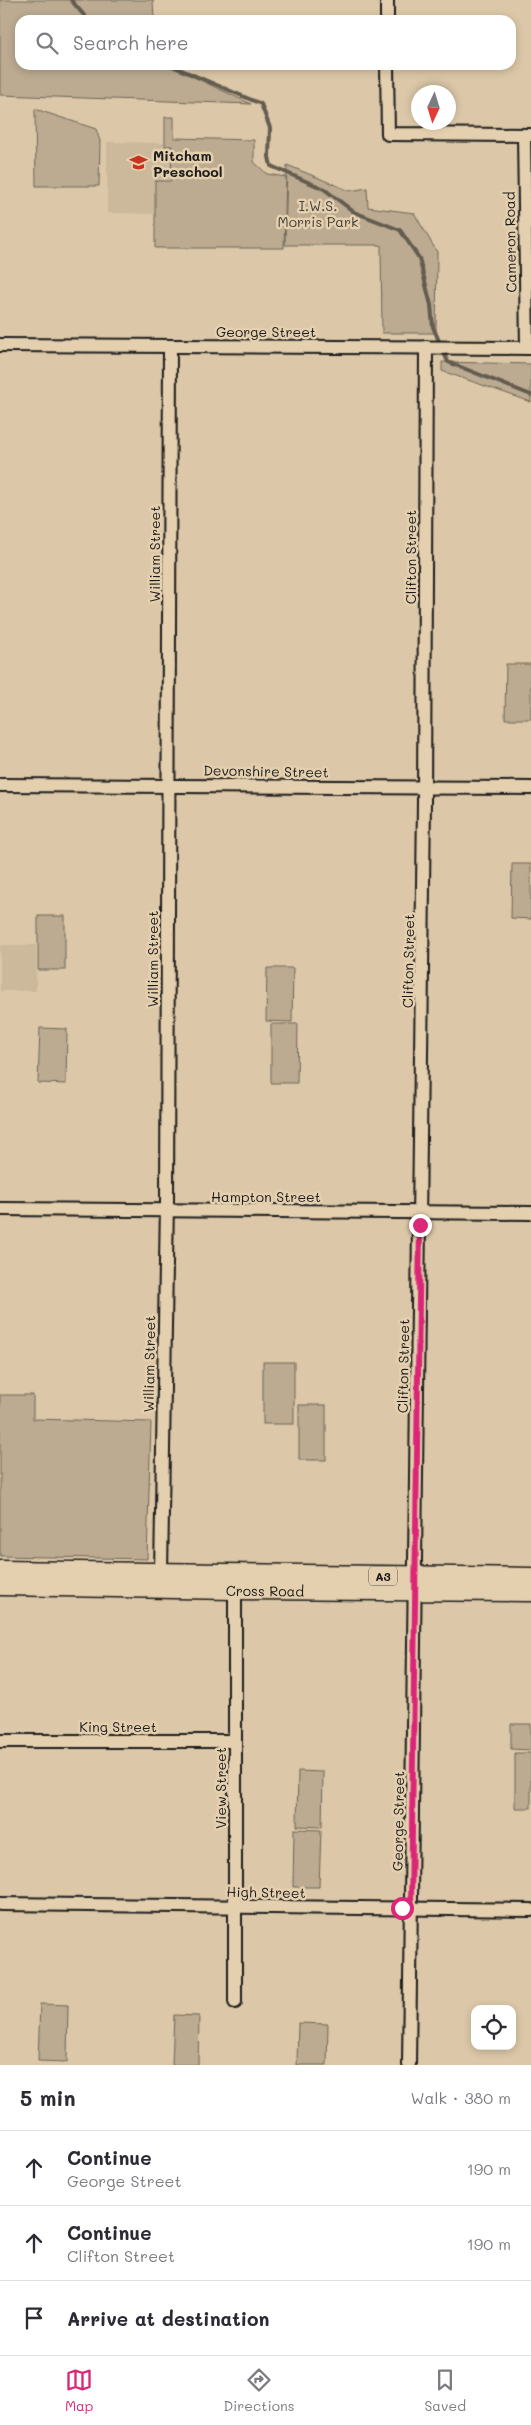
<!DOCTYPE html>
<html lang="en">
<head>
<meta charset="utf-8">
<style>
  :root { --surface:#fff; --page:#f7f7f7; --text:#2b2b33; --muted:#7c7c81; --line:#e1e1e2; --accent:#db2777 }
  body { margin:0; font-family:Mali,sans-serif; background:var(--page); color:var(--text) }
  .controls { position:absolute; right:15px; bottom:15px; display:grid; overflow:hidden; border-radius:10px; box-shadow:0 2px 8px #0003 }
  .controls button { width:45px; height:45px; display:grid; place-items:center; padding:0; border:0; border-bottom:1px solid var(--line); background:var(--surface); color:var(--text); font:25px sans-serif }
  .compass { position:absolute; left:411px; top:85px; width:45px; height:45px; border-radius:50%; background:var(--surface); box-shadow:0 2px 8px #0003; rotate:184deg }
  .stop { position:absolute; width:15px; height:15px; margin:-11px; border:4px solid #db2777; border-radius:50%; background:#fff }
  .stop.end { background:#db2777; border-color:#fff; box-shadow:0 1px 5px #0008 }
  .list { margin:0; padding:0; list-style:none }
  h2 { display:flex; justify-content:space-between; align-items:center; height:65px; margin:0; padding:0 20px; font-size:21px }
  h2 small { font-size:16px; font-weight:400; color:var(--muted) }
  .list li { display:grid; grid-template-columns:32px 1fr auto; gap:15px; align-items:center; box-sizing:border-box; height:75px; padding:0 20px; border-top:1px solid var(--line) }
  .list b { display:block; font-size:19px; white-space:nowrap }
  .list p { margin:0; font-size:16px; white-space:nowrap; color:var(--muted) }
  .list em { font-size:16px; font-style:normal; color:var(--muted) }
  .icon { flex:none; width:28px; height:28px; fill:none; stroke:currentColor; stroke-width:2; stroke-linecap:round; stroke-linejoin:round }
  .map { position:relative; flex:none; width:531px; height:2065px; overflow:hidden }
  .search { position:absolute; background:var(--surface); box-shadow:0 2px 8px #0003; left:15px; right:15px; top:15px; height:55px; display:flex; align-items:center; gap:12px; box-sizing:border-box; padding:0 18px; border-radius:15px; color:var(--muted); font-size:19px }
  .sheet { height:290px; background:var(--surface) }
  nav { display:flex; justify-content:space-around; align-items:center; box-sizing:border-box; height:70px; border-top:1px solid var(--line); background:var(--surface); font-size:14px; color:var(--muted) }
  nav a { display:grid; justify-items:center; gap:2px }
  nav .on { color:var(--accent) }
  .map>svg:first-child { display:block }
</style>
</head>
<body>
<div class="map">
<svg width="531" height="2065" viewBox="0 0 531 2065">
  <rect width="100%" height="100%" fill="#dcc8a8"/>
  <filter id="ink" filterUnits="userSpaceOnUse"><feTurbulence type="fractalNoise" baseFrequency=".02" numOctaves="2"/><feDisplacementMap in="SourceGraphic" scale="10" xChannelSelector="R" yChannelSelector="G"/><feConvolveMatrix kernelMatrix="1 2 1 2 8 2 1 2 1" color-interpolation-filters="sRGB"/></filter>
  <g filter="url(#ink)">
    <g fill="#ccb99c">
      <polygon points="107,142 164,143 165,146 172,146 171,181 155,181 155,214 107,213"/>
      <rect x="0" y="945" width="36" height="46"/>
    </g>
    <g fill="#bcab91" stroke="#6c6456">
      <polygon points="0,0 153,0 154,20 20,20 20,65 168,65 251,104 0,95"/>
      <polygon points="35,109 96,129 100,141 99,186 36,186"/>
      <polygon points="165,117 174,117 174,138 254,140 254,162 267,174 286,177 284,248 155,248 155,181 171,181 172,146 165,146"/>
      <polygon points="287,165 350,191 367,188 368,207 414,213 437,252 436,333 382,333 381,245 285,245"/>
      <polygon points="442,362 531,364 531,402 442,371"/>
      <polygon points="506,664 531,664 531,719 505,719"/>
      <polygon points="512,864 531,864 531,919 511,918"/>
      <rect x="38" y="916" width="27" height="54"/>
      <polygon points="267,968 293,968 292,1022 266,1021"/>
      <polygon points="271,1024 298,1024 297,1083 271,1083"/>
      <polygon points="40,1028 67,1029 66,1084 38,1083"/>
      <rect x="263" y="1362" width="31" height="62"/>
      <polygon points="0,1395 33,1395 33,1419 151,1422 147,1559 0,1556"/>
      <rect x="299" y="1405" width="27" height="55"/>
      <polygon points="511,1724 531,1724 531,1750 511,1749"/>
      <rect x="515" y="1753" width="16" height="55"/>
      <polygon points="298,1771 323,1772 322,1827 297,1826"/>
      <polygon points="294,1829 321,1830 319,1887 293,1887"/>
      <polygon points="40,2004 68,2005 67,2062 38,2061"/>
      <polygon points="174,2015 199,2016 198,2065 172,2065"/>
      <polygon points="298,2023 328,2024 327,2065 297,2065"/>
    </g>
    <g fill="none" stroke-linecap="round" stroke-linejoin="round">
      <g stroke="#635b50" stroke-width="4">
        <polyline points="71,0 88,20"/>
        <polyline points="170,65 261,104 270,128 269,157 271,166 324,189 354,212 400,230 419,258 431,305 433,327 448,362 531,395"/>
      </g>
      <defs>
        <g id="minor">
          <polyline points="387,0 387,20"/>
          <polyline points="387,65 388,134 531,135"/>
          <polyline points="524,135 527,348"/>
          <polyline points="0,345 531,348"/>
          <polyline points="0,785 531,788"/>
          <polyline points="0,1209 531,1213"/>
          <polyline points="161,1573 167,1202 170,346"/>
          <polyline points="235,1582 235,2002"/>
          <polyline points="0,1741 235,1741"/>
          <polyline points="0,1904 531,1910"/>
          <polyline points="409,2065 424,802 426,347"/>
        </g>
        <g id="highway">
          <polyline points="0,1570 531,1577"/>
          <path id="s1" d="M0 1586 235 1590 531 1592"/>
        </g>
      </defs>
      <use href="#minor" stroke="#1c1c1c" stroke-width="16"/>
      <use href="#highway" stroke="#1c1c1c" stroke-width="21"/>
      <use href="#minor" stroke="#e4cfae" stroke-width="12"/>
      <use href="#highway" stroke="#e4cfae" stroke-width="18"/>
    </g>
  </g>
  <g fill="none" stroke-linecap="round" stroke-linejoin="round" filter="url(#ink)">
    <polyline stroke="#db2777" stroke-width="6" points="402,1908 411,1908 420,1225"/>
  </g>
  <defs>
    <symbol id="school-bare" viewBox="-9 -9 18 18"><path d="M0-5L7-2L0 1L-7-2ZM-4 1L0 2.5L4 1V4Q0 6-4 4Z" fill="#c8321e" stroke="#e4cfae" stroke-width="2.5" paint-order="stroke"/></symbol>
  </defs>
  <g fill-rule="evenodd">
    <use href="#school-bare" x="126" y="150" width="25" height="25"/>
  </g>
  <g text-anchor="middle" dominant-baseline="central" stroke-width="5" stroke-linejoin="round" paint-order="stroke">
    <rect fill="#e4cfae" stroke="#585248" stroke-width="1" x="369" y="1566.5" width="28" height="19" rx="4"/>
    <g font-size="12" font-weight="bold" fill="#1c1c1c">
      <text x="383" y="1576">A3</text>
    </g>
    <g font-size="14" font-weight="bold" fill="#1c1c1c" stroke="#e4cfae" text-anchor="start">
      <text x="153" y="155">Mitcham<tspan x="153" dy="16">Preschool</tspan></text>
    </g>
    <g font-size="14" fill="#444039" stroke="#e4cfae">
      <text x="318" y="205">I.W.S.<tspan x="318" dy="16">Morris Park</tspan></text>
    </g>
    <g font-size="14" fill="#1c1c1c" stroke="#e4cfae">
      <text transform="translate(510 242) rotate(-91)">Cameron Road</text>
      <text x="266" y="331">George Street</text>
      <text transform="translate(154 554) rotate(-90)">William Street</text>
      <text transform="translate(410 557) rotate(-90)">Clifton Street</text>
      <text transform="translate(266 771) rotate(1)">Devonshire Street</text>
      <text transform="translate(152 959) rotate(-90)">William Street</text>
      <text transform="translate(408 961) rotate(-89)">Clifton Street</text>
      <text x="266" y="1196">Hampton Street</text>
      <text transform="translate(149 1364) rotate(-89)">William Street</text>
      <text transform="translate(403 1366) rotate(-89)">Clifton Street</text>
      <text stroke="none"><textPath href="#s1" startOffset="265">Cross Road</textPath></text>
      <text x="118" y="1726">King Street</text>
      <text transform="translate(220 1788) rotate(-90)">View Street</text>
      <text transform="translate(398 1821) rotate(-89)">George Street</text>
      <text transform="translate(266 1892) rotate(1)">High Street</text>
    </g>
  </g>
</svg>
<div class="controls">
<button><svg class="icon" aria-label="locate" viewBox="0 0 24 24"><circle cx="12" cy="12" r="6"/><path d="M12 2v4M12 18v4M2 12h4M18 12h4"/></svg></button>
</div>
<svg class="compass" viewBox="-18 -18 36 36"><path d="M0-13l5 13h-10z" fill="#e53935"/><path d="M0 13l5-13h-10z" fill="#7c7c81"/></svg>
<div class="stop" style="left:402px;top:1908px"></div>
<div class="stop end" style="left:420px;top:1225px"></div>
<div class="search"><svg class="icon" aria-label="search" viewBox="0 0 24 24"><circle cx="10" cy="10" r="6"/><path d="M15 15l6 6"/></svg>Search here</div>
</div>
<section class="sheet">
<h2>5 min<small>Walk · 380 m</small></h2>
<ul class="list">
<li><svg class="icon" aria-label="ahead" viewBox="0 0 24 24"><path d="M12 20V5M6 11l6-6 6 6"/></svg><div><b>Continue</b><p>George Street</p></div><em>190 m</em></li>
<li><svg class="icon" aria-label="ahead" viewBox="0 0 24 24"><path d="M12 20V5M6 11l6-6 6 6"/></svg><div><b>Continue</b><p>Clifton Street</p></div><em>190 m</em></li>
<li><svg class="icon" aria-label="arrive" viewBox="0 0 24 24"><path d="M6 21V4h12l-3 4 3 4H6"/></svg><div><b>Arrive at destination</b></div></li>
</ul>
</section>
<nav>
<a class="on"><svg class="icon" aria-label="map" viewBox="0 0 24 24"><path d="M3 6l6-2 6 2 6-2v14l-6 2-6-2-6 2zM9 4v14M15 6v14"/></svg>Map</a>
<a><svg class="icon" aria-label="directions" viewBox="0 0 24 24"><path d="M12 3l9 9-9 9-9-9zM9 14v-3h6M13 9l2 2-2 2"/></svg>Directions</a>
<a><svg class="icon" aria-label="saved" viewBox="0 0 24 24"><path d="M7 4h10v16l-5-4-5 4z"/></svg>Saved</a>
</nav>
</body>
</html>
